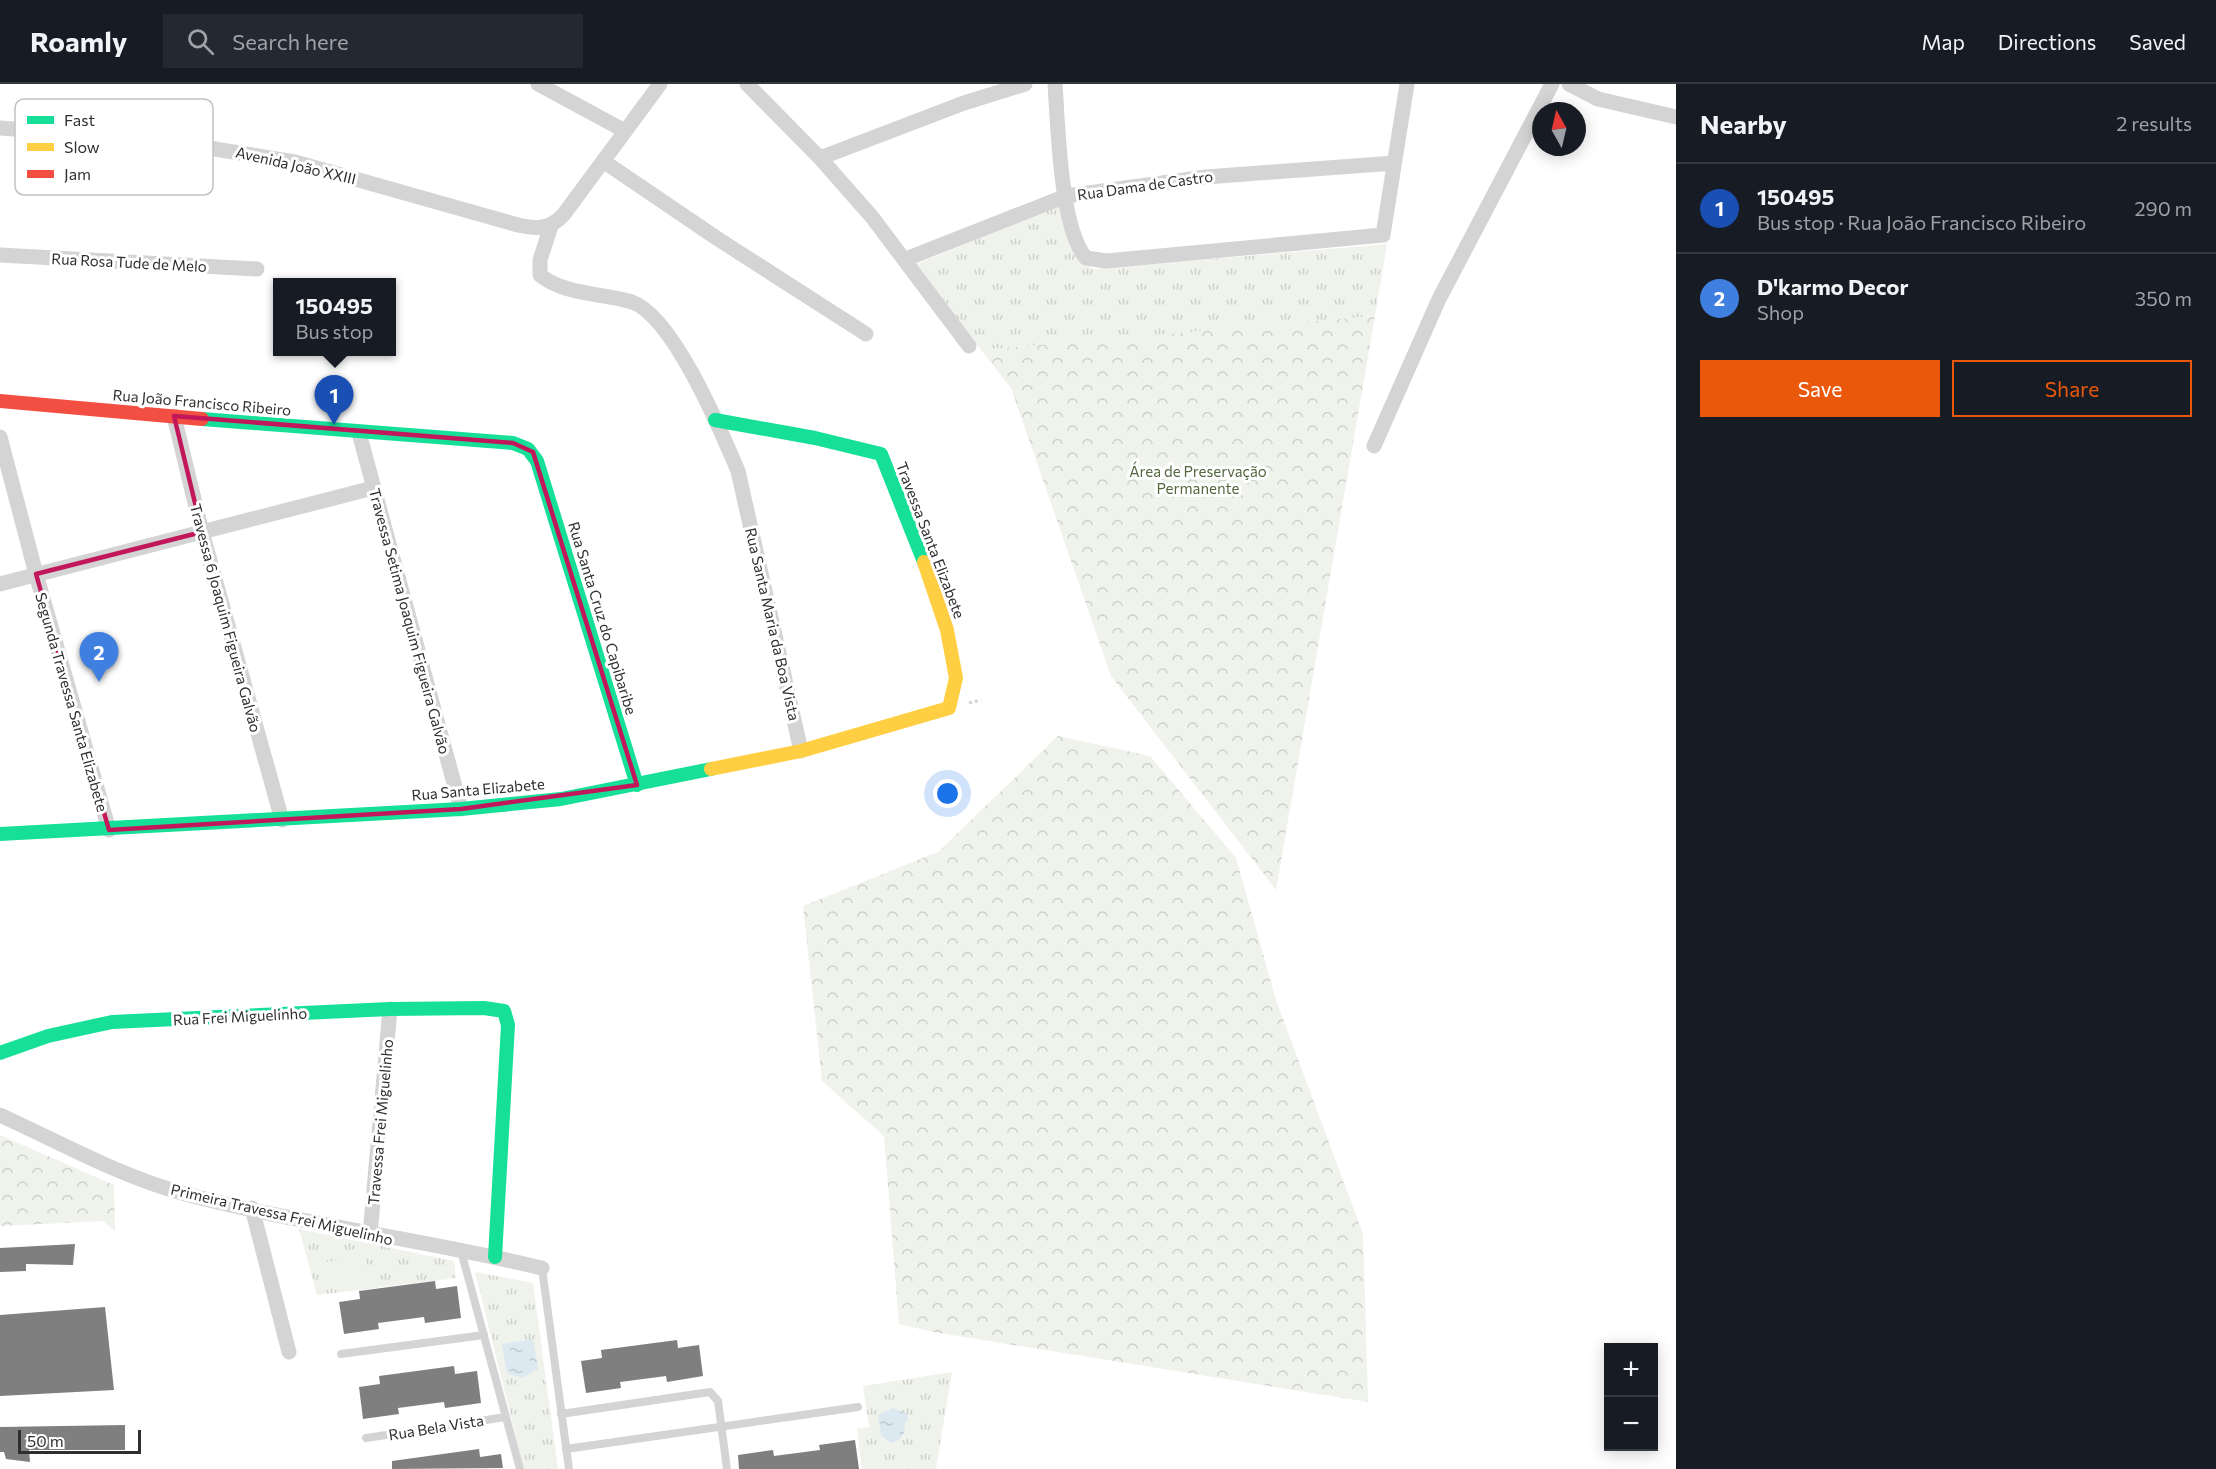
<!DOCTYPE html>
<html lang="en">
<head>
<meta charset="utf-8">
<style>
  :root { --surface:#171b24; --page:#242831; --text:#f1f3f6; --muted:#9ea1a6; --line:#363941; --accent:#ea580c }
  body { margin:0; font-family:Commissioner,sans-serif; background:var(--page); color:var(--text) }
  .controls { position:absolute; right:18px; bottom:18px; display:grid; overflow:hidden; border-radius:0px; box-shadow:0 3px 15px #0003 }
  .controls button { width:54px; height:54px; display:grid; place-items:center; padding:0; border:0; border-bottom:2px solid var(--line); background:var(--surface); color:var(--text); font:30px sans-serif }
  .compass { position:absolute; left:1532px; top:18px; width:54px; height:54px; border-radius:50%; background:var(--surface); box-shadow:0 3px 15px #0003; rotate:352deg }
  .scale { position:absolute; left:18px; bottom:15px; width:123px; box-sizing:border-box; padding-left:6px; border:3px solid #2f2f2f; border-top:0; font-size:16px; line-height:21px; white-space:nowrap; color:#2f2f2f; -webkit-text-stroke:4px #fff; paint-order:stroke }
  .you { position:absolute; left:948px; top:710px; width:21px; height:21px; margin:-15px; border:4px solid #fff; border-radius:50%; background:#1a73e8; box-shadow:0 0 0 9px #1a73e833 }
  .badge { display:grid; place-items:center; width:39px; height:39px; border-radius:50%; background:var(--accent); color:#fff; font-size:20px; font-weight:700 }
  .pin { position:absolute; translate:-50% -50px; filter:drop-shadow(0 2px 3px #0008) }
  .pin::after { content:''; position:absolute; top:32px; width:21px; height:18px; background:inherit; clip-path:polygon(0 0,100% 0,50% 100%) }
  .popup { position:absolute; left:273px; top:194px; width:123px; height:78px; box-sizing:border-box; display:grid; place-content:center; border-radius:0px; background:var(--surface); filter:drop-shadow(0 2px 4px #0005); font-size:20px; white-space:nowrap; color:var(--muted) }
  .popup b { font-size:22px; color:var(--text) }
  .popup::after { content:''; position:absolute; left:50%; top:100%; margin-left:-12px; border:12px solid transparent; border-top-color:var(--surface) }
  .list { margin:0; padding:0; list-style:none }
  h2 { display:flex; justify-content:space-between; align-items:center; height:78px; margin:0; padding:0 24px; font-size:26px }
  h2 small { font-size:20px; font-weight:400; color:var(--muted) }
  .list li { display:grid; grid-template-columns:39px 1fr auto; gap:18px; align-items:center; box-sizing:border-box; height:90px; padding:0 24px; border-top:2px solid var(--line) }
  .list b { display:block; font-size:22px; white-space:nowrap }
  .list p { margin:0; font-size:20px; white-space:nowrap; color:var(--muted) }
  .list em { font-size:20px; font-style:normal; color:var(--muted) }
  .actions { display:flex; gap:12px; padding:18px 24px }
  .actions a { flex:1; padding:14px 0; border:2px solid var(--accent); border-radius:0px; text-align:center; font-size:21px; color:var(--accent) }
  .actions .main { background:var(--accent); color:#fff }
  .icon { flex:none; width:33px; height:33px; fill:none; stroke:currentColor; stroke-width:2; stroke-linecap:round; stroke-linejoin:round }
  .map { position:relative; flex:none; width:1676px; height:1385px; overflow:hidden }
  header { display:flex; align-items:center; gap:36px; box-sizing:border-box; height:84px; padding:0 30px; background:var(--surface); border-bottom:2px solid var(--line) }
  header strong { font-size:28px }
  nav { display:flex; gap:33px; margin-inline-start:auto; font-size:21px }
  .search { width:420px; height:54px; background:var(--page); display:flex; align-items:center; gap:15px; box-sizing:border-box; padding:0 21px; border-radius:0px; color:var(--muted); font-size:22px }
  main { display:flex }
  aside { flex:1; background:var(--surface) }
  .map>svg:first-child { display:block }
</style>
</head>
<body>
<header>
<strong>Roamly</strong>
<div class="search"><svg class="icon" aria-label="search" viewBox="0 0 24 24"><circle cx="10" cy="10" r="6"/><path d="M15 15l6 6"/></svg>Search here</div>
<nav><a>Map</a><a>Directions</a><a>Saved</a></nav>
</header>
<main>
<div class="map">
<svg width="1676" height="1385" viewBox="0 0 1676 1385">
  <defs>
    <pattern id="grass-tufts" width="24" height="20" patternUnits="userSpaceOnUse" patternTransform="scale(1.5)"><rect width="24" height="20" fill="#f0f2ec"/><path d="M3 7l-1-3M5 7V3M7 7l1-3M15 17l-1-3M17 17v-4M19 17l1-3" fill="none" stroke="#ced0cb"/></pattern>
    <pattern id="forest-crowns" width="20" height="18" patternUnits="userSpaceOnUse" patternTransform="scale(1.5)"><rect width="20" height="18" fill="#f0f2ec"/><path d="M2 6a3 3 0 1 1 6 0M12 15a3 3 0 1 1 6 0" fill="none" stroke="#ced0cb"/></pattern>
    <pattern id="water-ripples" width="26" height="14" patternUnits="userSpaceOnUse" patternTransform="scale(1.5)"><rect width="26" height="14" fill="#dce9f0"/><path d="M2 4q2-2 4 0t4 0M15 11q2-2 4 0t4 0" fill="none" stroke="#bdc8ce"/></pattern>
  </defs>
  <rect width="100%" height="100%" fill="#fff"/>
  <g fill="url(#grass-tufts)">
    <polygon points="1062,120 1081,179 1095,185 1387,160 1375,232 981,266 917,180"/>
    <polygon points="299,1145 454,1177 456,1194 317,1211"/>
    <polygon points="475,1188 533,1199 558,1385 524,1385"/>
    <polygon points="952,1288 936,1385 862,1385 857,1345 869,1343 863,1302"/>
  </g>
  <g fill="url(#forest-crowns)">
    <polygon points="1375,232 1276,806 1111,592 1011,304 981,266"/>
    <polygon points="1058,652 1150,672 1236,774 1276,916 1363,1150 1368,1318 933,1248 899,1240 884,1052 822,997 803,822 938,768"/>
    <polygon points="0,1051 114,1101 115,1147 103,1137 0,1142"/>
  </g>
  <polygon fill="#f0f2ec" points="366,1173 370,1199 327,1205 323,1178"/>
  <g fill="url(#water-ripples)">
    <polygon points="533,1255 538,1285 522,1294 507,1289 502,1260"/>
    <path d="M893 1324 907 1330 908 1337 905 1338C905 1349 903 1356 891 1359L881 1351 878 1331Z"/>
  </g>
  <g fill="#7f7f7f">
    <polygon points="75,1160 73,1181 26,1180 26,1187 0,1188 0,1164"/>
    <polygon points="435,1197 436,1205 457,1202 461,1234 425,1239 424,1233 378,1239 379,1245 344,1250 339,1218 360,1215 359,1207"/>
    <polygon points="105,1223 114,1306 0,1312 0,1231"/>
    <polygon points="677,1256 678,1264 699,1261 703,1292 667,1298 666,1292 620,1298 621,1304 586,1309 581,1277 602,1274 601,1266"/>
    <polygon points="454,1282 455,1290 477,1287 481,1319 445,1324 444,1318 398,1324 399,1330 363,1335 359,1303 380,1300 379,1292"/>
    <polygon points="125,1341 125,1366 29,1366 30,1378 6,1375 4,1368 0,1368 0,1343"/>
    <polygon points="855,1356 859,1385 739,1385 738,1371 773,1366 774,1372 820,1366 819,1361"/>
    <polygon points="479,1365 480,1373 501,1370 503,1384 392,1385 392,1377"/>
  </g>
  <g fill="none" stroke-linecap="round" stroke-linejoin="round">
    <polyline stroke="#d3d3d3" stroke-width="3" stroke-dasharray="3 3" stroke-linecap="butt" points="969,619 981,616"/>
    <g stroke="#d4d4d4" stroke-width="8">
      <polyline points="461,1167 520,1385"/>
      <polyline points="542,1184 569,1385"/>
      <polyline points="341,1270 484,1251"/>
      <polyline points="561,1330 710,1308 718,1317 727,1385"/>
      <polyline points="366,1354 506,1333"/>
      <polyline points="566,1365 858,1323"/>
    </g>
    <g stroke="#d4d4d4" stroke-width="15">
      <polyline points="538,0 625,47"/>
      <polyline points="747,0 820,74 872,133 969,262"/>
      <path d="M1055 0C1058 41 1060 144 1086 174L1106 177 1383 151 1407 0"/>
      <polyline points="1569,0 1598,15 1676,33"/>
      <path d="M0 44 159 56 295 78 518 141C537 145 550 146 564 130L660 0"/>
      <polyline points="820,74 964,19 1025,0"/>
      <polyline points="603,77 718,155 866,250"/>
      <path d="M551 142 540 176V191C564 211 603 209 632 218 673 232 721 347 738 387L801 667"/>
      <polyline points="0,171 257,185"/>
      <polyline points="906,175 1066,112 1206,93 1394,79"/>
      <polyline points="174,332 202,448 282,736"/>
      <polyline points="359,349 461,725"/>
      <polyline points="0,353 36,490 109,746"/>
      <polyline points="1374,362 1439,215 1552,0"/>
      <polyline points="0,500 373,404"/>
      <path d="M0 1031C61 1059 123 1094 189 1111 305 1141 425 1156 542 1184"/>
      <polyline points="252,1124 289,1268"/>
      <polyline points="370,1151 390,925"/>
    </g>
    <g stroke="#16e098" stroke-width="14">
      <polyline points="202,335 513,359 528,365 537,377 637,701"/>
      <polyline points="715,336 815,354 881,370 924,478"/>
      <polyline points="0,750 461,725 561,715 711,685"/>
      <polyline points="0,969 48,952 112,938 390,925 484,924 504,927 508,941 495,1173"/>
    </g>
    <polyline stroke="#ffcf43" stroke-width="14" points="711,685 801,667 949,624 956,594 947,546 924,478"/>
    <polyline stroke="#f24e42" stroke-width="14" points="0,317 202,335"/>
  </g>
  <path fill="none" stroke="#c2185b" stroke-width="4.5" stroke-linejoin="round" d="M174 332 513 359 533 368 637 701 461 725 109 746 36 490 202 448Z"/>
  <g text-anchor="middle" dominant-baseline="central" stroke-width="6" stroke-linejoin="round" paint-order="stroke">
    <g font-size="15" fill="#2f2f2f" stroke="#fff">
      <text transform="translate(296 81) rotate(13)">Avenida João XXIII</text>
      <text transform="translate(1145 101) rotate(-8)">Rua Dama de Castro</text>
      <text transform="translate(129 178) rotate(3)">Rua Rosa Tude de Melo</text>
      <text transform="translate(202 318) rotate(5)">Rua João Francisco Ribeiro</text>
      <text transform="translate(931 456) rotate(69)">Travessa Santa Elizabete</text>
      <text transform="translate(226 534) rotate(75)">Travessa 6 Joaquim Figueira Galvão</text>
      <text transform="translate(603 534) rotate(73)">Rua Santa Cruz do Capibaribe</text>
      <text transform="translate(410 537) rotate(75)">Travessa Setima Joaquim Figueira Galvão</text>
      <text transform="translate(773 540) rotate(77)">Rua Santa Maria da Boa Vista</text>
      <text transform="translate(72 618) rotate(74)">Segunda Travessa Santa Elizabete</text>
      <text transform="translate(478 705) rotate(-5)">Rua Santa Elizabete</text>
      <text transform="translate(240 932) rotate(-3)">Rua Frei Miguelinho</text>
      <text transform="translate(380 1038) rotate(-85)">Travessa Frei Miguelinho</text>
      <text transform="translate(282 1130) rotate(13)">Primeira Travessa Frei Miguelinho</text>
      <text transform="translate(436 1343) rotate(-9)">Rua Bela Vista</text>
    </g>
    <g font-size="15" fill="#556741" stroke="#fff">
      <text x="1198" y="387">Área de Preservação<tspan x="1198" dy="17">Permanente</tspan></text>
    </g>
  </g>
  <rect x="15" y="15" width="198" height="96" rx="9" fill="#fff" stroke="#c1c1c1" stroke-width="1.5"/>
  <rect x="27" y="32" width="27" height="8" fill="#16e098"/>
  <rect x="27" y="59" width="27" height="8" fill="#ffcf43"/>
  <rect x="27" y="86" width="27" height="8" fill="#f24e42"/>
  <g font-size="16" fill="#2f2f2f">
    <text x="64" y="42">Fast</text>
    <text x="64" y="69">Slow</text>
    <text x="64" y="96">Jam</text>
  </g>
</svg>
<div class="controls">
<button>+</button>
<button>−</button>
</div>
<svg class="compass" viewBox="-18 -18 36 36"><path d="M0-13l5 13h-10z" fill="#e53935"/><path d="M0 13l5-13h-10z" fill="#9ea1a6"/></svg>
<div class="scale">50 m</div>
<div class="you"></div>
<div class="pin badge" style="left:334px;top:341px;background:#1a4fb4">1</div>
<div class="popup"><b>150495</b>Bus stop</div>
<div class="pin badge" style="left:99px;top:598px;background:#3f7fe0">2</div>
</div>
<aside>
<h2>Nearby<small>2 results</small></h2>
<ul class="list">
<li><span class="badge" style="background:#1a4fb4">1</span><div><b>150495</b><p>Bus stop · Rua João Francisco Ribeiro</p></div><em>290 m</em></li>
<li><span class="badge" style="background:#3f7fe0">2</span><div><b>D'karmo Decor</b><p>Shop</p></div><em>350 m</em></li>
</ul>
<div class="actions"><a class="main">Save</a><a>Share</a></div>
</aside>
</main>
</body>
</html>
